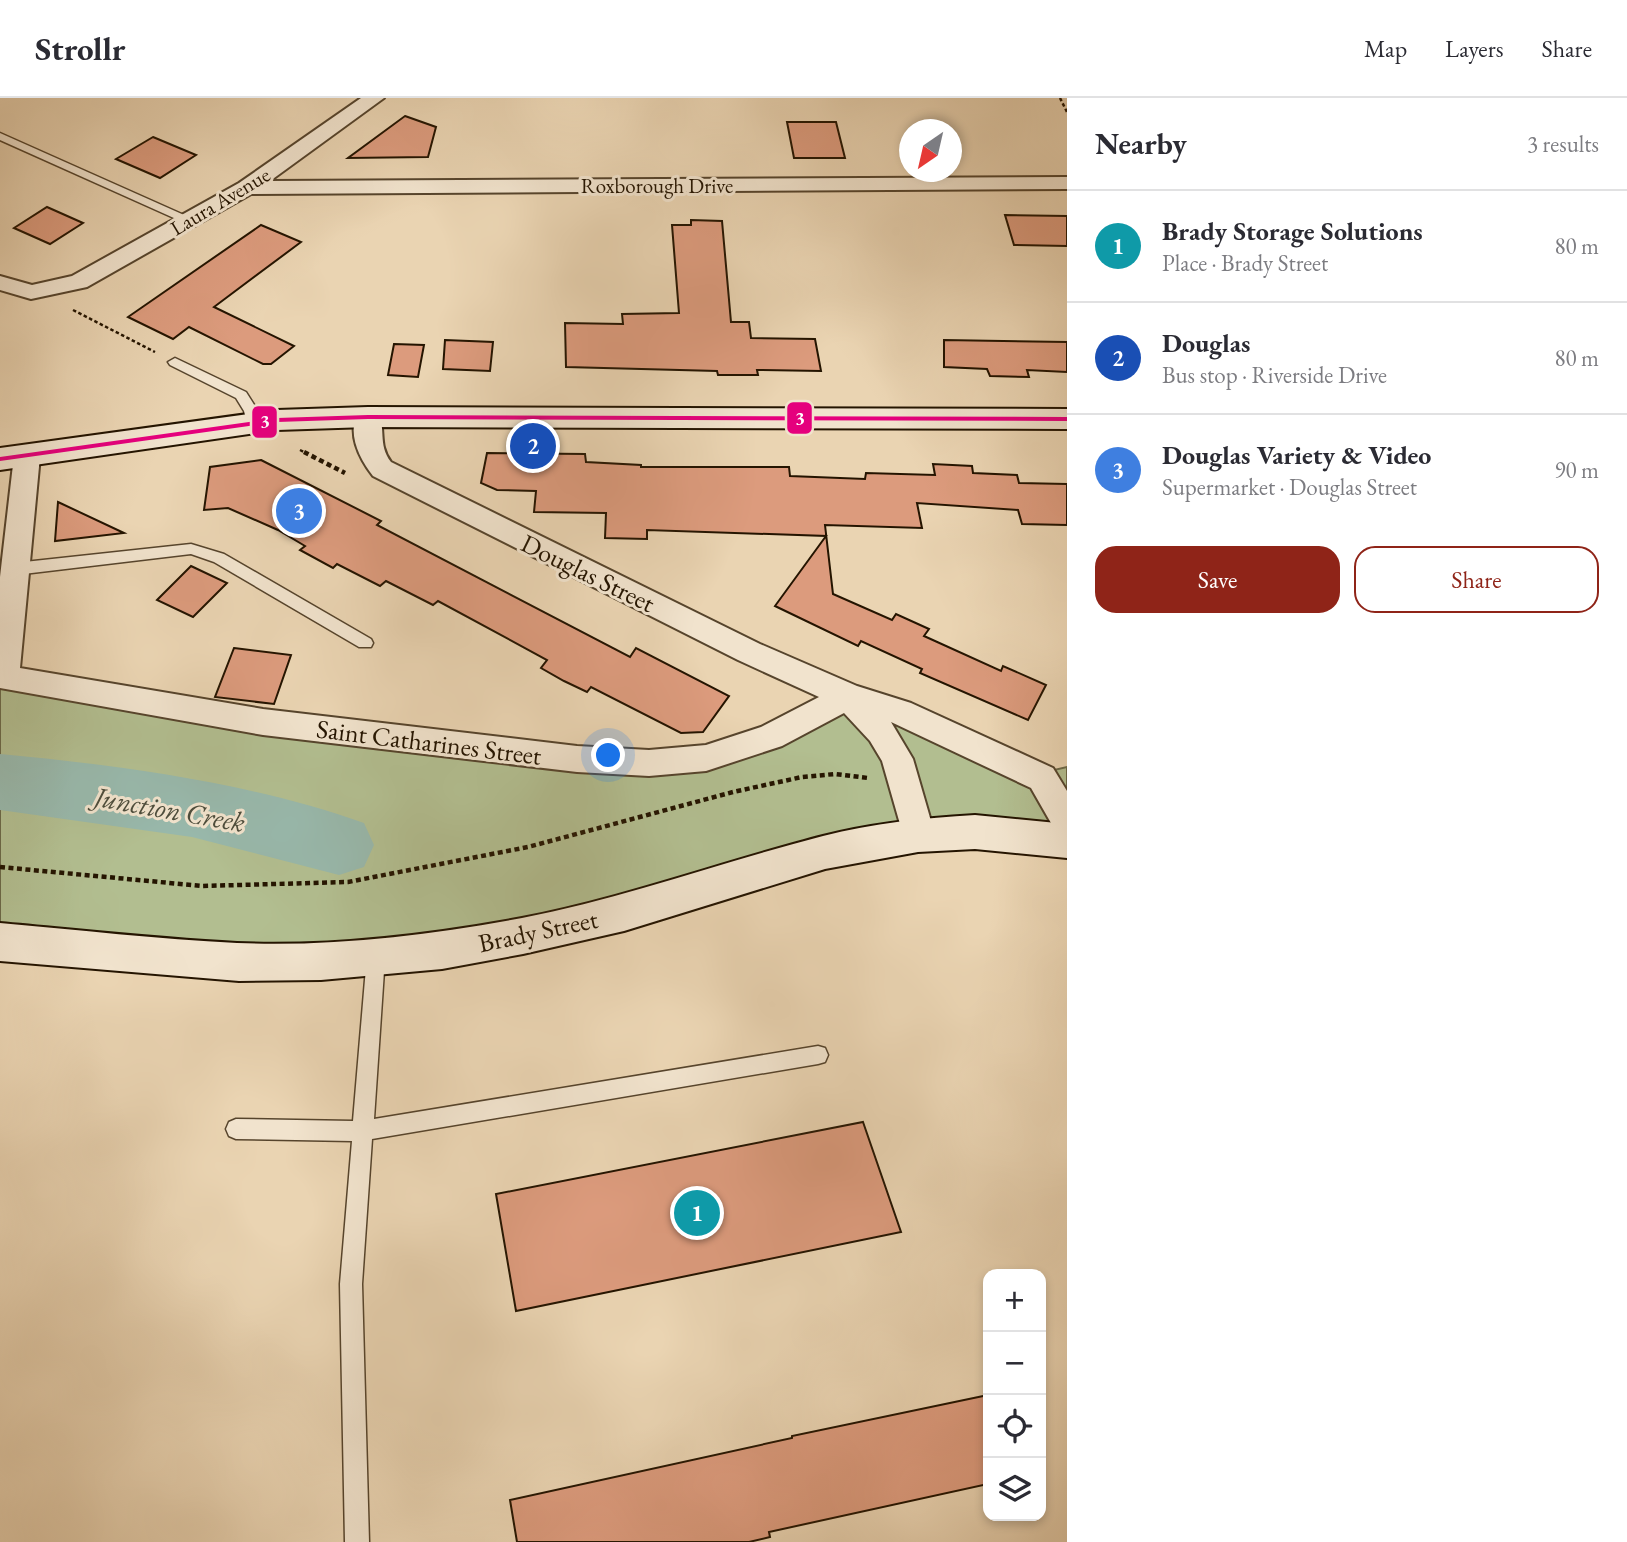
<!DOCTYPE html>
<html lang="en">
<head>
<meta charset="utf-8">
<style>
  :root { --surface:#fff; --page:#f2f2f3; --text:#2b2b33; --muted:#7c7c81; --line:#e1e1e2; --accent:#8f2418 }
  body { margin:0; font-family:"EB Garamond",serif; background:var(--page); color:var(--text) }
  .controls { position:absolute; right:21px; bottom:21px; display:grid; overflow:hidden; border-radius:14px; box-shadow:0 4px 10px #0003 }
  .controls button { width:63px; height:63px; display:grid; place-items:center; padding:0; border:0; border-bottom:2px solid var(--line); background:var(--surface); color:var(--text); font:35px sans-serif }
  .compass { position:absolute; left:899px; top:21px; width:63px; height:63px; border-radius:50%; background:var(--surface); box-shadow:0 4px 10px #0003; rotate:214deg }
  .you { position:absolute; left:609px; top:658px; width:24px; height:24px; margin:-18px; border:5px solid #fff; border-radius:50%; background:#1a73e8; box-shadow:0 0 0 10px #1a73e833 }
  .badge { display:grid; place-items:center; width:46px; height:46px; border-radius:50%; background:var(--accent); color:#fff; font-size:23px; font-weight:700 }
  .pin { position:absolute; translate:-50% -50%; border:4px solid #fff; box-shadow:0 2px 7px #0006 }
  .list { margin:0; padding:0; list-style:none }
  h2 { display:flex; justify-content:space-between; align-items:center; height:91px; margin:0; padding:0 28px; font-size:30px }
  h2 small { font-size:23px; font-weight:400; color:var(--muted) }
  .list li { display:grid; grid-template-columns:46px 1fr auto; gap:21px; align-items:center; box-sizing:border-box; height:112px; padding:0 28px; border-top:2px solid var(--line) }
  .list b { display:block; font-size:26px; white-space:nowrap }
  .list p { margin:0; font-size:23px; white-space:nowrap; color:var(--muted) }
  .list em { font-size:23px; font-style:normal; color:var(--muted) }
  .actions { display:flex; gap:14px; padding:21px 28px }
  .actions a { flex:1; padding:16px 0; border:2px solid var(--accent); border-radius:21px; text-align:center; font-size:24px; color:var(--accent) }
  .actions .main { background:var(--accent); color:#fff }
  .icon { flex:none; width:38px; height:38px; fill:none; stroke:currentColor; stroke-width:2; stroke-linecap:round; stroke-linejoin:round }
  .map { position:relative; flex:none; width:1067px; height:1444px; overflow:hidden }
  header { display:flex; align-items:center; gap:42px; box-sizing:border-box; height:98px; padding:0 35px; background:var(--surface); border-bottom:2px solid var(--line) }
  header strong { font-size:33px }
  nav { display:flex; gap:38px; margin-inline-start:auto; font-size:24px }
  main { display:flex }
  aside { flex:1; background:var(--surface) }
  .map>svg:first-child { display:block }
</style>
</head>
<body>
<header>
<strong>Strollr</strong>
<nav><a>Map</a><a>Layers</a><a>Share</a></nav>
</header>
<main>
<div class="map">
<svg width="1067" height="1444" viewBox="0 0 1067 1444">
  <rect width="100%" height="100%" fill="#ead4b2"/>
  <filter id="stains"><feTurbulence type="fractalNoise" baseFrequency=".00286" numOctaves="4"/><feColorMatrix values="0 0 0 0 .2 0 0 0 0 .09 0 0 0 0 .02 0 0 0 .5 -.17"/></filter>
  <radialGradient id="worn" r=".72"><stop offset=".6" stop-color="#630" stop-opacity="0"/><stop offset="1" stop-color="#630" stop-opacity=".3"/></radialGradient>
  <polygon fill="#b2be90" stroke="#6b6948" stroke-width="2" points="0,576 411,641 706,658 844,598 1037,676 1067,669 1067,746 919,741 449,855 0,848"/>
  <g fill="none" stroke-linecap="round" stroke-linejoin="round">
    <path fill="#98b8ab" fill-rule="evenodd" d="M0 656C119 667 252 685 364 725L374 747 364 769 339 777 192 739 0 712Z"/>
  </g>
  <g fill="#dc9b7d" stroke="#241400" stroke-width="2">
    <polygon points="405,18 436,29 428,59 348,60"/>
    <polygon points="787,24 836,24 845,60 794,60"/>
    <polygon points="153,39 196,57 160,80 116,61"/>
    <polygon points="47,109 83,125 50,146 14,130"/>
    <polygon points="1005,117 1067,118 1067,148 1014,147"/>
    <polygon points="691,122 722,123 731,224 749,224 751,240 815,241 821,273 757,272 758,277 718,277 717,273 566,269 565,225 623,226 622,216 679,215 672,127 691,127"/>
    <polygon points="261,127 301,144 214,209 294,248 271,266 263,266 189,229 173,241 128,219"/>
    <polygon points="445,242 493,244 490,273 443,271"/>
    <polygon points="944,242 1067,244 1067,274 1027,272 1029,279 990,278 987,271 944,269"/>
    <polygon points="394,246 424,247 418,279 388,277"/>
    <polygon points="487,355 585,356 586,364 641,367 641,369 789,369 790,378 865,381 866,375 935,377 933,366 972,368 973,375 1017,377 1019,385 1067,386 1067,427 1022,426 1018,412 917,405 922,430 825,427 833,496 892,522 896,516 929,531 924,538 1001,573 1003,568 1046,587 1028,622 920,575 922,571 861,543 858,548 775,508 826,438 647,432 647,441 605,440 606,415 534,414 536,393 497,392 481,385"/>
    <polygon points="261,362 381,423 377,427 630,559 636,550 729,598 703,634 681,635 591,589 587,594 564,583 541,570 547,562 438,503 433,507 386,483 380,488 337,466 333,470 300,452 305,448 278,432 228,410 204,412 210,369"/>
    <polygon points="58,404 124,435 55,443"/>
    <polygon points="191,468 227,485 193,519 157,502"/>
    <polygon points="234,550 291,557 274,606 215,599"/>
    <polygon points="863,1024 901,1134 516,1213 496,1096"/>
    <polygon points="988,1297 988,1386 769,1434 770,1439 749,1444 517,1444 510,1402 792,1340 792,1338"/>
  </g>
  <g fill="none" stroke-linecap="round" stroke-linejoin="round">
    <defs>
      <g id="lane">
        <polygon points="0,35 193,121 195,123 185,125 0,42"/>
        <polygon points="175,260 246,294 258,313 258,329 248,329 244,313 236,300 170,267 168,264"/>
        <polygon points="191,446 224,456 371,541 373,545 371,549 359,549 214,464 191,456 15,477 7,471 15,465"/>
        <polygon points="376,849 383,852 385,858 374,1021 818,948 825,950 828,957 825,964 818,966 372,1041 362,1186 369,1444 345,1444 340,1186 352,1043 236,1041 229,1038 226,1031 229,1024 236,1021 353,1023 367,858 369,852"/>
      </g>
      <g id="street">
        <polygon points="361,0 384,0 270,83 1067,79 1067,91 251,96 87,189 31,201 0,192 0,178 32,187 72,178 239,85"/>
        <path d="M368 310 377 313C387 329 377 346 391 364L760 546 857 588 911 605 1053 670 1067 693V736L1055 732 1031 690 891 624 913 661 935 737 930 747 918 751 906 747 882 663 870 643 844 615 782 648 706 673 649 678 577 674 263 637 0 590V479L14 358 18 352 27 349 36 352 40 358 20 570 263 611 577 648 649 652 706 647 761 629 819 599 738 562 373 378C359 360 346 334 359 313Z"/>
      </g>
      <g id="secondary">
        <polygon points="368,309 1067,311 1067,331 368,329 277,332 0,372 0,350 277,312"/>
        <path d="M975 717 1067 726V760L975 751 918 754 825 771 624 833 523 856 442 871 321 882 239 883 0 863V825C79 832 158 841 237 845 332 849 430 837 522 820 625 800 722 764 823 738 873 725 924 720 975 717Z"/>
      </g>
    </defs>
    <use href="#lane" stroke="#56442c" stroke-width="3"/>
    <use href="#street" stroke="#56442c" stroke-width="4"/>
    <use href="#secondary" stroke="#241400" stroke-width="4"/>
    <g stroke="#241400" stroke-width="2.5" stroke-dasharray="3.5 2.5" stroke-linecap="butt">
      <polyline points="1060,0 1067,14"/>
      <polyline points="73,212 155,254"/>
      <polyline points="300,352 308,356"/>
    </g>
    <g stroke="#241400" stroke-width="4.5" stroke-dasharray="5 3.5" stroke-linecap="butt">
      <polyline points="304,354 345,375"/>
      <polyline points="0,769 202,788 348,784 528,749 733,694 802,679 835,676 868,680"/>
    </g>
    <use href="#lane" fill="#f1e3cd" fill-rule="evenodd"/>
    <use href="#street" fill="#f1e3cd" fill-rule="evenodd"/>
    <use href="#secondary" fill="#f1e3cd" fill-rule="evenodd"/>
    <defs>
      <polygon id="bus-1" points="368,317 1067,319 1067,323 368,321 277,324 0,363 0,359 277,320"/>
    </defs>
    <use href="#bus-1" stroke="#f1e3cd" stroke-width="5"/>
    <use href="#bus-1" fill="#e5007d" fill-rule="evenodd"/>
  </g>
  <g text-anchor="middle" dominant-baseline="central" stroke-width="6" stroke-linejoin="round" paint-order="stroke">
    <g font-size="21" fill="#241400" stroke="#f1e3cd">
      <text x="657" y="87">Roxborough Drive</text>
      <text transform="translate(220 103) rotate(-31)">Laura Avenue</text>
    </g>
    <g font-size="26" fill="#241400" stroke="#f1e3cd">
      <text transform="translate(588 475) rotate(26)">Douglas Street</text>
      <text transform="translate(429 644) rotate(7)">Saint Catharines Street</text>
      <text transform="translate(538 833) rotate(-12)">Brady Street</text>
    </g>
    <g font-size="28" font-style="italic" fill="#4d4d3c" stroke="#f1e3cd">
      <text transform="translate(170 711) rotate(10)">Junction Creek</text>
    </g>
  </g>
  <g stroke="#f1e3cd" stroke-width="2.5">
    <rect x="786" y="303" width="27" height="34" rx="7" fill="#e5007d"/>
    <rect x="251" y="307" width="27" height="34" rx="7" fill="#e5007d"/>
  </g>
  <g font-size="19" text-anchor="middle" font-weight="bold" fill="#fff">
    <text x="800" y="327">3</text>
    <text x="265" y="330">3</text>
  </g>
  <rect width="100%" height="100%" filter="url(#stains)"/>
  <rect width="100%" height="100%" fill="url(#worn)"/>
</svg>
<div class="controls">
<button>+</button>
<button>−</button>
<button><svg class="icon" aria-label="locate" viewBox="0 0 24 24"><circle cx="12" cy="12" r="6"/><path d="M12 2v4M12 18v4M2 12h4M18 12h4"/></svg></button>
<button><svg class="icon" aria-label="layers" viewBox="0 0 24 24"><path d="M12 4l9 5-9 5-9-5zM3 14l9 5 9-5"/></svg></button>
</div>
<svg class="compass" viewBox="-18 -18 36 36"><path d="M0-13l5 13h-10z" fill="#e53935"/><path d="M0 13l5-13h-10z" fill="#7c7c81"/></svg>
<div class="you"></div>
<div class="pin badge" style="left:697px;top:1115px;background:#0f9aa8">1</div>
<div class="pin badge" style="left:533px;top:348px;background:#1a4fb4">2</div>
<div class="pin badge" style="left:299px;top:413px;background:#3f7fe0">3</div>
</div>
<aside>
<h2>Nearby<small>3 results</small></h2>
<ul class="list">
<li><span class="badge" style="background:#0f9aa8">1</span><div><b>Brady Storage Solutions</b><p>Place · Brady Street</p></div><em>80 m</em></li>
<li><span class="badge" style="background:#1a4fb4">2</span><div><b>Douglas</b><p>Bus stop · Riverside Drive</p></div><em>80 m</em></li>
<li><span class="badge" style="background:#3f7fe0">3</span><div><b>Douglas Variety &amp; Video</b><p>Supermarket · Douglas Street</p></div><em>90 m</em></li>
</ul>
<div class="actions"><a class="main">Save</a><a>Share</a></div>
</aside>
</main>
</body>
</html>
